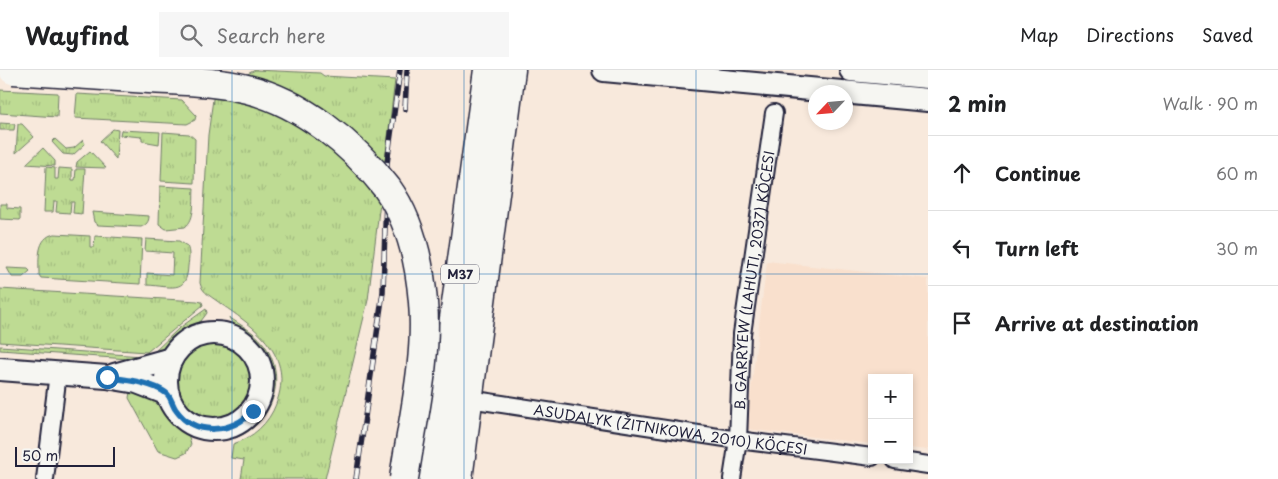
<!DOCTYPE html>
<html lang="en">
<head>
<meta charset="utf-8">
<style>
  :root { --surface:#fff; --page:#f6f6f6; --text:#202124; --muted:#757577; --line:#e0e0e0 }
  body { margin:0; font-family:"Playpen Sans",sans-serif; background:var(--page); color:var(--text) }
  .controls { position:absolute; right:15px; bottom:15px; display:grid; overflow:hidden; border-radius:0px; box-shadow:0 2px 8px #0003 }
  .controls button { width:45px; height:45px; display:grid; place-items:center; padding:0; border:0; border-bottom:1px solid var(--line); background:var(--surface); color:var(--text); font:25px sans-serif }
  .compass { position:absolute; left:808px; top:15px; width:45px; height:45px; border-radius:50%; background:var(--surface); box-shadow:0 2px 8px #0003; rotate:244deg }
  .scale { position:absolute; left:15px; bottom:12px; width:100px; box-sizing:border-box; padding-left:5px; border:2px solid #22223b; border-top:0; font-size:14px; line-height:18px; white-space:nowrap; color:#22223b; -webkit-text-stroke:4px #f6f6f2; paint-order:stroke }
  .stop { position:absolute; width:15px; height:15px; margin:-11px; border:4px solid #1f6fb2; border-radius:50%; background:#fff }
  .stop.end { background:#1f6fb2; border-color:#fff; box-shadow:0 1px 5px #0008 }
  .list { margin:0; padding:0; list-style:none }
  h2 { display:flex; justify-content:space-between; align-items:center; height:65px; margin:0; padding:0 20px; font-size:21px }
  h2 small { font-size:16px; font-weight:400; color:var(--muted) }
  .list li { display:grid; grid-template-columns:32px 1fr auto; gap:15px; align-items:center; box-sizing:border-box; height:75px; padding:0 20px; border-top:1px solid var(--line) }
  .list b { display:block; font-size:19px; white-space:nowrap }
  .list em { font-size:16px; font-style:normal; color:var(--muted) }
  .icon { flex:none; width:28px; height:28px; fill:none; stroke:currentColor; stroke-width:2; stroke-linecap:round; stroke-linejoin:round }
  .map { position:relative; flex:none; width:928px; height:409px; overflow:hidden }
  header { display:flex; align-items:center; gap:30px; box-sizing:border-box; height:70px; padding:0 25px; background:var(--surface); border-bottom:1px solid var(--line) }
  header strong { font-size:24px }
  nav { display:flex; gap:28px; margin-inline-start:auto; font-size:18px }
  .search { width:350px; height:45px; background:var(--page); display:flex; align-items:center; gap:12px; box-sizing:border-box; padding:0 18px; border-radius:0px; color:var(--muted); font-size:19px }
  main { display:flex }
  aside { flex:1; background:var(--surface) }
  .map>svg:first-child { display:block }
</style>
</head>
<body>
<header>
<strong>Wayfind</strong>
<div class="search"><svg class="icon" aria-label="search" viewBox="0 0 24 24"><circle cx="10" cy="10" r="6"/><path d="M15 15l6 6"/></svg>Search here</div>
<nav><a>Map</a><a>Directions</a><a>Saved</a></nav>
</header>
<main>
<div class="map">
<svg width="928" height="409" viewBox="0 0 928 409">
  <defs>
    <pattern id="grass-tufts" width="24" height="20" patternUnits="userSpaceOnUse" patternTransform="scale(1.25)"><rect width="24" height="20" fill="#bedb93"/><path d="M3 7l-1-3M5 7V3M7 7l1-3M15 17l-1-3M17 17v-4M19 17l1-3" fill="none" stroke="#a3bc80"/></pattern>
  </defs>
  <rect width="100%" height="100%" fill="#f8e9dc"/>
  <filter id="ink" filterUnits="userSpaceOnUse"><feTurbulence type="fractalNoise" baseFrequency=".02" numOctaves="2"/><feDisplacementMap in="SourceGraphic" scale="10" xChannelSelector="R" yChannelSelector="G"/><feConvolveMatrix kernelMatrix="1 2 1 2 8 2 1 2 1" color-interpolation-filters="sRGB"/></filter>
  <g filter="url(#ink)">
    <polygon fill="#f9e0cd" points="767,191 928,209 928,380 909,378 909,308 872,308 872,374 746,359"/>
    <g fill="url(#grass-tufts)" stroke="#707e67">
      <path d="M255 0 320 3 324 6 395 10 368 230 325 409H241L244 390 231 388 233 374C253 368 269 353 276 334 295 285 256 258 221 234 214 228 202 223 200 213L208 65 214 22Z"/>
      <polygon points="0,20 58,23 57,47 0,43"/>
      <polygon points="77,24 182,30 196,45 195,50 187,54 75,48"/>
      <polygon points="0,53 15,54 14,60 0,60"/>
      <polygon points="18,54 22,54 34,67 16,83"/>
      <polygon points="113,59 118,60 116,89 100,71"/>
      <polygon points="121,60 160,62 159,74 142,71 142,67 120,65"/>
      <polygon points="163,62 189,64 195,69 194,113 161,111"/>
      <polygon points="55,69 66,79 74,78 83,70 85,74 73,85 63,84 52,72"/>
      <polygon points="43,78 55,91 55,96 26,94"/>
      <polygon points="90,81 106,98 76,97 77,92"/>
      <polygon points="46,97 55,98 55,109 58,109 59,98 72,99 72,110 75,110 76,99 85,99 82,144 73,143 74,132 71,132 70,143 56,142 57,131 54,131 53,142 44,142"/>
      <path d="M160 116 194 118C193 130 196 149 185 157L166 159 159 154Z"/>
      <polygon points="0,134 7,134 7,138 20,139 20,150 0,149"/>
      <path d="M92 142 149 146C149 152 146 155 141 157L98 155 94 152Z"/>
      <path d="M55 164 90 166V177H94L95 166 142 169 140 214 41 208 39 205C39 190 36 167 55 164Z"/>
      <path d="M146 169 179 171 187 176C190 182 189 189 188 196 187 225 170 216 147 215V203L172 205 173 183 145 181Z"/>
      <polygon points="7,198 28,199 30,201 23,207 12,207"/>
      <polygon points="0,219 197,231 202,232 203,235 147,282 0,272"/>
      <polygon points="206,239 207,243 201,251 181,263 159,284 142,290 0,280 0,276 142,286 152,284 178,259"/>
      <path d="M229 247C241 256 254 261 263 273 289 306 273 354 235 368 237 361 246 359 252 354 272 338 277 310 268 288 260 268 231 256 229 247Z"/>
      <circle cx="215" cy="310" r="39"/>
      <polygon points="130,322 150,326 172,351 188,364 191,374 186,383 177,387 158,381 129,328"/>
    </g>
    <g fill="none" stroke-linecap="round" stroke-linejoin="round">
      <defs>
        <g id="street">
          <path id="s1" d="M469 329 738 370 872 387"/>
          <polyline points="895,390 928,395"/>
          <polyline points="45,409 58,303"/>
          <path id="s2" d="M732 409 738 370 742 264 774 43"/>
        </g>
        <g id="secondary">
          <polyline points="604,0 928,30"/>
          <polyline points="851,0 928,7"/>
          <circle cx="214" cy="311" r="48"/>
          <polyline points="0,299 107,307 137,312 168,324"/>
          <polyline points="114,305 171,289"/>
        </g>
        <g id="highway">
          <polyline points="432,409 488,0"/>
          <polyline points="458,409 511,0"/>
        </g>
      </defs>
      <use href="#street" stroke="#22223b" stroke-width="20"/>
      <use href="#secondary" stroke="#22223b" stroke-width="26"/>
      <use href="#highway" stroke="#22223b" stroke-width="31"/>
      <use href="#street" stroke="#f6f6f2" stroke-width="16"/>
      <use href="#secondary" stroke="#f6f6f2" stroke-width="22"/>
      <use href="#highway" stroke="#f6f6f2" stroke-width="28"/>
      <defs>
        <g id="rail">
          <polyline points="405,39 407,0"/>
          <polyline points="356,409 383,222 387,93 400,0"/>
        </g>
      </defs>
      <use href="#rail" stroke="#22223b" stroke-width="5.5"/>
      <use href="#rail" stroke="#f6f6f2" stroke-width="4" stroke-dasharray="11" stroke-linecap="butt"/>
      <defs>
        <path id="highway-bridge" d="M13 0C58 3 103 6 149 9 181 11 215 11 247 19 301 32 353 74 387 118 410 150 420 194 423 232 428 290 412 352 404 409"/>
      </defs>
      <use href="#highway-bridge" stroke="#22223b" stroke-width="31" stroke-linecap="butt"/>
      <use href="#highway-bridge" stroke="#f6f6f2" stroke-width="28"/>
    </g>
  </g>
  <g fill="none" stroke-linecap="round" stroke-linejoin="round" filter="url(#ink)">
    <path stroke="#1f6fb2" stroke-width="6" d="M107 307C126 310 151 312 166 323 171 326 172 335 176 340 195 367 232 363 253 341"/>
  </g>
  <path fill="none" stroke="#1f6fb2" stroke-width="1" stroke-opacity="0.55" d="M232 0V409M464 0V409M696 0V409M0 204H928"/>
  <g text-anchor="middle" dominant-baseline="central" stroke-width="4.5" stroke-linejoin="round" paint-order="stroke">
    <rect fill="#f6f6f2" stroke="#626272" stroke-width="1" x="441" y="194.5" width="38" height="19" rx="4"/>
    <g font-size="12" font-weight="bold" fill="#22223b">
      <text x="460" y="204">M37</text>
    </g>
    <g font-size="14" fill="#22223b" stroke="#f6f6f2">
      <text stroke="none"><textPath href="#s2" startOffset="200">B. GARRÝEW (LAHUTI, 2037) KÖÇESI</textPath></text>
      <text stroke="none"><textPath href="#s1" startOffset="204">ASUDALYK (ŽITNIKOWA, 2010) KÖÇESI</textPath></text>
    </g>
  </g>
</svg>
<div class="controls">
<button>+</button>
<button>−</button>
</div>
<svg class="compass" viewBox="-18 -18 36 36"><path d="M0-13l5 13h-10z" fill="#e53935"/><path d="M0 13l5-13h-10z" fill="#757577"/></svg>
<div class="scale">50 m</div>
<div class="stop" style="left:107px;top:307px"></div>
<div class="stop end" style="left:253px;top:341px"></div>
</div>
<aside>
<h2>2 min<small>Walk · 90 m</small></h2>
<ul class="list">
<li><svg class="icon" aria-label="ahead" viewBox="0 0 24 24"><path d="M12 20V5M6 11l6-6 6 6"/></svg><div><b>Continue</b></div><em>60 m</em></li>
<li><svg class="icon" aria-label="left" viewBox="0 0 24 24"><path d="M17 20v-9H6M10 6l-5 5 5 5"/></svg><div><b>Turn left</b></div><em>30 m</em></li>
<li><svg class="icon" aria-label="arrive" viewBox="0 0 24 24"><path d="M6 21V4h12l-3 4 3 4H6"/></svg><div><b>Arrive at destination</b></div></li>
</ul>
</aside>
</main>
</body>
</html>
